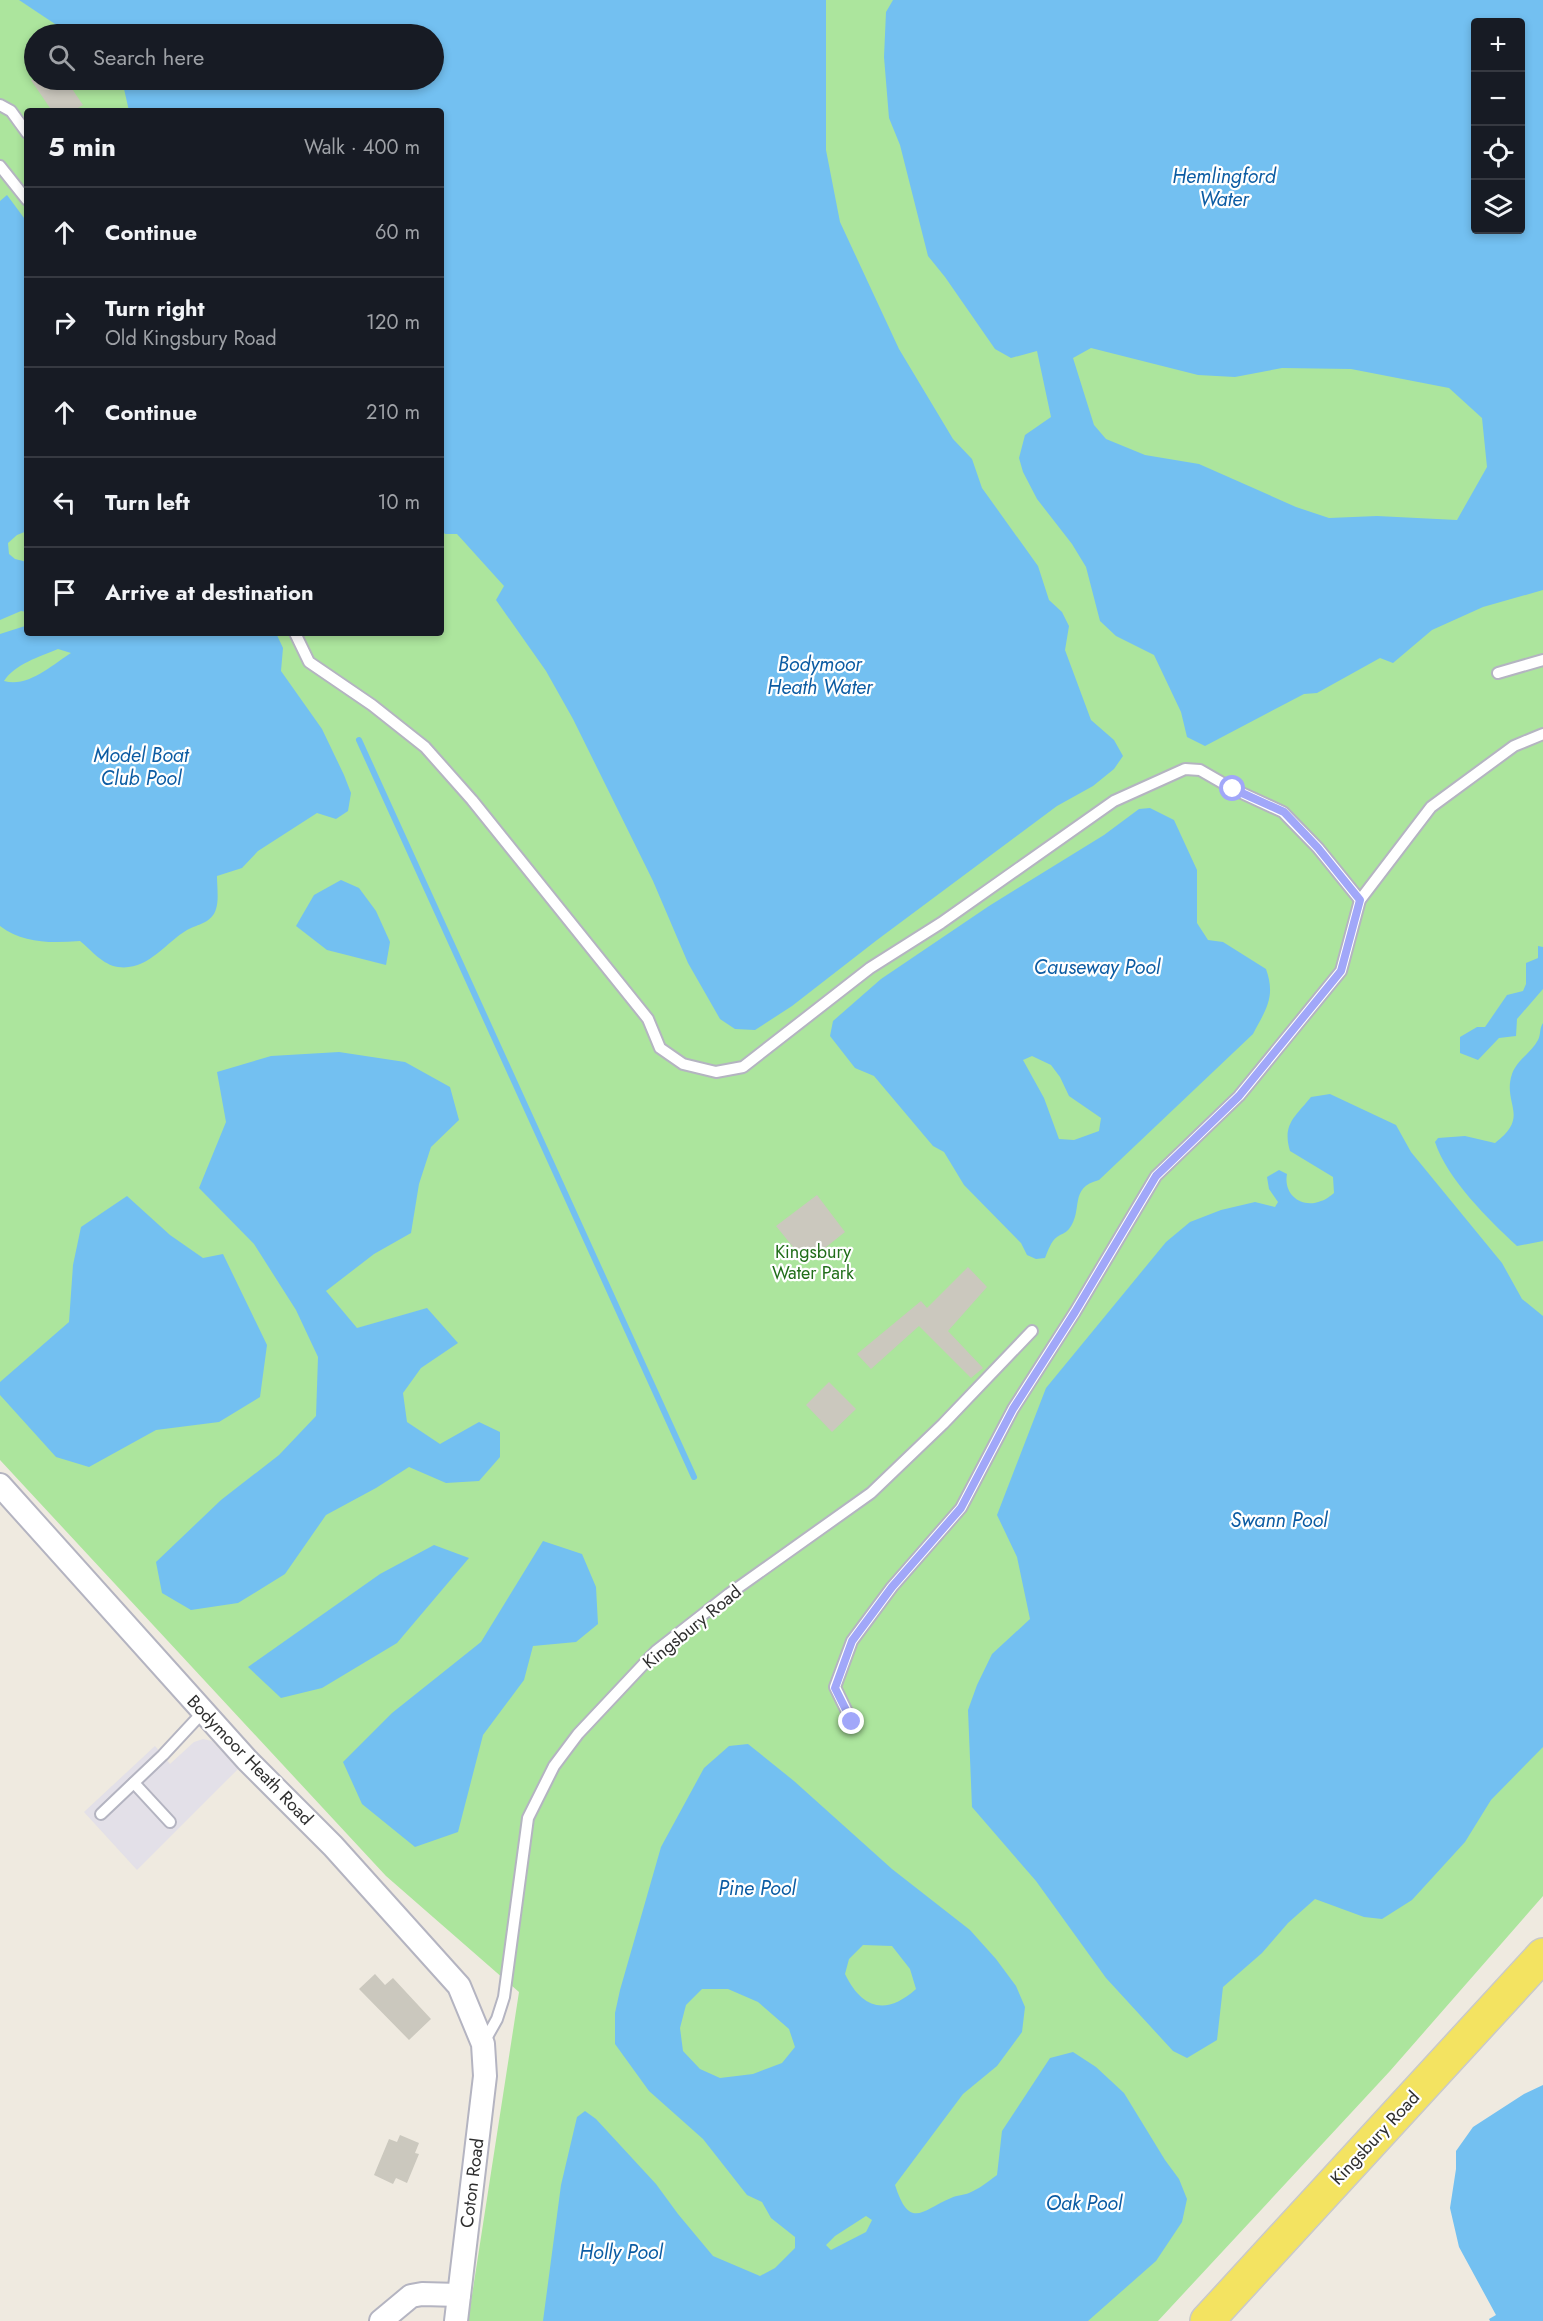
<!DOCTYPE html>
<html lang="en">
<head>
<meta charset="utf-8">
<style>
  :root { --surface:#171b24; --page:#20242c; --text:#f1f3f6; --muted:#9ea1a6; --line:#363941 }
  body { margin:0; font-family:Jost,sans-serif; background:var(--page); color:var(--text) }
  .controls { position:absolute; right:18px; top:18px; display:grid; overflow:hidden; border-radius:6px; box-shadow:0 3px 9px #0003 }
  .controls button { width:54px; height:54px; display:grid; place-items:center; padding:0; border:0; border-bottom:2px solid var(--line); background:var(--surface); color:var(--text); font:30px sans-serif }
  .stop { position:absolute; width:18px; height:18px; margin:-14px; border:4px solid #a1a7f9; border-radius:50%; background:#fff }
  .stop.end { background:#a1a7f9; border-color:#fff; box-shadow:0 2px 6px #0008 }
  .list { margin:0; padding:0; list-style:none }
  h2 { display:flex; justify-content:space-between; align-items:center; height:78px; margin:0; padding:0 24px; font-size:26px }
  h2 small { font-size:20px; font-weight:400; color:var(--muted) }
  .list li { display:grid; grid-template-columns:39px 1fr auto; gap:18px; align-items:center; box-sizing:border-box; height:90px; padding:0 24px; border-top:2px solid var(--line) }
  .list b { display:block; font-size:22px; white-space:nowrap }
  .list p { margin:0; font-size:20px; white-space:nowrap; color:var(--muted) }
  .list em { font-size:20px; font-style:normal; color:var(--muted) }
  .icon { flex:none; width:33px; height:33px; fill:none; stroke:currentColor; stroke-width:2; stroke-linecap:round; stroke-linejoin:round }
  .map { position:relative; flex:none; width:1543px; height:2321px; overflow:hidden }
  .search { position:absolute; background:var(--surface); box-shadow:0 3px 9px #0003; left:24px; top:24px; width:420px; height:66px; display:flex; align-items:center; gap:15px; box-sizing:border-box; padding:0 21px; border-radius:33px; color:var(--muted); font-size:22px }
  .panel { position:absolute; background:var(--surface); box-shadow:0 3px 9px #0003; left:24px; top:108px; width:420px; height:528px; border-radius:6px }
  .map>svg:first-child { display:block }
</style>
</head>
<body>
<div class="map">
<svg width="1543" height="2321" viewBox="0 0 1543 2321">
  <rect width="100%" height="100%" fill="#efeae0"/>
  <polygon fill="#e3e0e8" points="203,1739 212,1741 238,1769 137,1870 84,1812 155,1746 170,1764 194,1742"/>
  <path fill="#ace59d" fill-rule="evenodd" d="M0 0H1543V1896L1390 2071 1158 2321H468L519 1992 386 1876 0 1460ZM1476 22H1520V230H1476ZM34 34H434V80H34ZM27 111H441V633H27Z"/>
  <g fill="#73c0f1" fill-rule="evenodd">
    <polygon points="19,0 826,0 826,150 840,222 899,349 953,439 972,459 982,488 1038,566 1049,600 1062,612 1069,626 1065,650 1091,720 1114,740 1123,756 1114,769 1093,786 1057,806 877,940 792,1006 755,1030 735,1029 720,1019 688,963 653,881 573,719 546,671 496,600 504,586 457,534 445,534 441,529 441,111 129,111 122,80 434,80 434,34 70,34"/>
    <path d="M893 0H1543V590L1483 607 1432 630 1393 663 1380 658 1317 693 1304 694 1205 746 1187 737 1181 712 1154 655 1116 636 1100 621 1086 567 1072 544 1037 499 1023 472 1019 458 1025 435 1051 417 1037 351 1011 358 995 349 945 277 928 256 900 145 889 118 884 57 886 12ZM1476 22H1520V230H1476ZM1091 348 1198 375 1235 377 1282 368 1351 369 1449 388 1482 418 1487 467 1457 520 1377 516 1329 518 1296 507 1199 464 1145 455 1106 439 1094 425 1073 358Z"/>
    <polygon points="7,195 27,222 27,531 17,535 8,543 9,554 15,559 27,562 27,612 21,611 0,620 0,201"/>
    <path d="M27 623V633H276L283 648 281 671 322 729 344 775 351 793 348 811 336 819 317 813 258 851 242 868 217 876C217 886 219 900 216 909 212 923 198 924 187 930 165 943 148 971 118 967 103 965 91 950 80 941 51 943 24 944 0 926V634L25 626ZM58 649 71 653C52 665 28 688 4 681 15 664 39 657 58 649Z"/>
    <path d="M1150 808 1174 820 1197 870V923L1208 940 1223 942 1266 969C1276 997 1266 1009 1253 1034L1099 1180C1068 1188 1084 1210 1069 1229 1066 1233 1061 1234 1057 1237 1051 1241 1048 1251 1045 1258L1036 1259 1027 1255 1021 1243 964 1185 944 1152 933 1146 874 1076 855 1068 830 1036 833 1021 881 979 989 906 1104 835 1139 809ZM1032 1056 1051 1065 1060 1077 1069 1096 1101 1118 1099 1131 1074 1140 1059 1139 1044 1098 1023 1060Z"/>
    <polygon points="341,880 359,888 376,911 390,942 386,965 327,950 296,926 314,895"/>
    <polygon points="1538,946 1543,947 1543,989 1517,1019 1516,1036 1499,1038 1478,1060 1460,1053 1460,1037 1477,1027 1485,1027 1507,995 1523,991 1526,984 1526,963 1538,958"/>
    <path d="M1543 1023V1241L1517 1246C1489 1220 1447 1179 1435 1142L1438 1138 1465 1136 1495 1143C1531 1116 1502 1104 1512 1074 1517 1060 1531 1053 1538 1040 1541 1035 1539 1029 1543 1023Z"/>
    <polygon points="339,1052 405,1062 450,1087 459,1120 431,1147 419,1184 411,1233 374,1254 326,1291 357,1328 427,1308 458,1343 421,1368 403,1393 407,1422 440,1444 479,1422 500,1432 500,1457 479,1481 446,1483 409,1467 376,1488 326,1515 285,1574 238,1603 191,1610 162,1593 156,1562 221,1500 279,1455 316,1416 318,1357 296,1310 254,1244 199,1188 226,1122 217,1072 271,1056"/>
    <path d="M1330 1094 1396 1125 1411 1152 1502 1263 1522 1299 1543 1316V1747L1491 1800 1465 1842 1412 1900 1382 1919 1364 1917 1315 1899 1288 1923 1262 1953 1223 1987 1217 2040 1187 2058 1173 2051 1106 1978 1036 1881 972 1807 968 1710 977 1685 992 1654 1030 1619 1017 1557 997 1515 1046 1388 1166 1242 1190 1222 1221 1210 1255 1202 1275 1207 1278 1202 1269 1189 1267 1177 1279 1170 1287 1174C1283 1195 1302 1209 1321 1201 1326 1200 1330 1196 1334 1193L1333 1177 1290 1151C1282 1124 1295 1117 1311 1097Z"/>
    <polygon points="127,1196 170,1235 203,1258 223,1254 267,1345 260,1397 219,1422 156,1430 89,1467 56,1457 0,1395 0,1382 69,1322 73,1265 81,1227"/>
    <polygon points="543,1541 582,1554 596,1587 598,1624 576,1642 533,1646 524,1680 483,1735 458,1832 415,1847 362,1804 343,1762 392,1713 481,1642"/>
    <polygon points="434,1545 469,1558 397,1643 322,1688 281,1698 248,1667 380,1574"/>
    <path d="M748 1744 794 1781 892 1869 970 1930 996 1959 1016 1986 1025 2007 1022 2032 997 2066 963 2094 895 2185C910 2231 922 2210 951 2198 957 2195 964 2195 969 2193 979 2189 989 2181 997 2175L1002 2131 1050 2058 1073 2052 1096 2067 1124 2093 1165 2160 1179 2179 1187 2199 1182 2222 1156 2261 1088 2321H543L561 2185 577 2117 585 2111 596 2119 656 2184 678 2214 713 2256 760 2276 775 2268 795 2248V2237L771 2218 762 2202 747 2195 703 2139 649 2091 615 2044V2013L620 1990 661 1847 704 1768 729 1746ZM863 1945 892 1946 910 1969 916 1989C886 2016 862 2009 845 1974L849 1959ZM728 1989 758 2002 789 2029 795 2047 782 2063 753 2074 720 2078 700 2069 683 2051 680 2028 686 2005 702 1989ZM866 2216 872 2220 866 2232 831 2250 826 2245 835 2236Z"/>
    <polygon points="1543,2085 1543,2321 1490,2321 1489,2319 1496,2315 1459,2247 1450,2208 1456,2169 1456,2151 1473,2127 1524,2094"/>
  </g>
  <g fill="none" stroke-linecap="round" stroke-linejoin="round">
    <polyline stroke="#73c0f1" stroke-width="6" points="359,740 694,1477"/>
  </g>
  <g fill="#cbc8be">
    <polygon points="31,80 66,80 83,105 73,111 52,111"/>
    <polygon points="817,1195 845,1232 806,1263 776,1226"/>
    <polygon points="968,1267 987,1287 948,1331 983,1368 971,1378 919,1326 871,1369 857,1354 921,1301 927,1308"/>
    <polygon points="829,1382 856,1409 832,1432 806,1405"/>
    <polygon points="375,1974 385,1985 393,1978 431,2019 409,2040 359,1989"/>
    <polygon points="400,2135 419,2143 415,2153 419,2154 407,2183 396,2178 393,2184 374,2175 389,2139 397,2142"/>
  </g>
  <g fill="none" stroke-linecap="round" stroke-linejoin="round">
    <defs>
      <g id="lane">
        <polyline points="0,105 11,111 27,133"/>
        <polyline points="0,166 27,200"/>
        <polyline points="295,633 309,662 372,705 425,747 472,800 648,1019 660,1048 683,1064 716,1072 743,1067 870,968 941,923 1114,801 1185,769 1200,770 1233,789 1283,812 1318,848 1360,900"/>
        <polyline points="1498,673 1543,660"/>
        <polyline points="852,1722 835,1687 852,1641 892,1587 961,1508 1013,1409 1075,1312 1156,1176 1239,1096 1341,971 1360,900 1431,807 1514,746 1543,734"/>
        <polyline points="134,1783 170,1822"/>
        <polyline points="101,1814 163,1755 203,1712"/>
        <polyline points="483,2044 497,2019 504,1997 528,1818 554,1766 578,1734 656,1651 729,1594 871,1493 943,1424 1032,1331"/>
      </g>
      <g id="street">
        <polyline points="0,1485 247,1760 333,1846 459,1986 483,2044 485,2076 456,2321"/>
        <polyline points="381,2321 411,2296 422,2294 459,2295"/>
      </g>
      <polyline id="primary" points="1207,2321 1543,1955"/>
    </defs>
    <use href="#lane" stroke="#b4b4c1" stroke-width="14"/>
    <use href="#street" stroke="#b4b4c1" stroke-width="26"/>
    <use href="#primary" stroke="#c9c9c9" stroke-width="36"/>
    <use href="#lane" stroke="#fff" stroke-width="10"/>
    <use href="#street" stroke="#fff" stroke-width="22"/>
    <use href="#primary" stroke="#f3e361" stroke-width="33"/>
  </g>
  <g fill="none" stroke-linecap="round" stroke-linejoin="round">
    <polyline stroke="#a1a7f9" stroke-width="8" points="852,1722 835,1688 852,1641 892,1587 961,1508 1013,1409 1075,1312 1156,1176 1239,1096 1341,971 1360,900 1318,848 1284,812 1233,789"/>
  </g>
  <g text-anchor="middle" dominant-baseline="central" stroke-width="4.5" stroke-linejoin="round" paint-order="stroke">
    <g font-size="18" fill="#216e1a" stroke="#fff">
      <text x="813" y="1252">Kingsbury<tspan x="813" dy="21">Water Park</tspan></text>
    </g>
    <g font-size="18" fill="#2e2e2e" stroke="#fff">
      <text transform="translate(692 1627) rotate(-39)">Kingsbury Road</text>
      <text transform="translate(250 1760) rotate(46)">Bodymoor Heath Road</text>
      <text transform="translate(1375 2138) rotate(-47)">Kingsbury Road</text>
      <text transform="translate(472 2183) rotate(-83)">Coton Road</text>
    </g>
    <g font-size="20" font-style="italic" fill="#0c5ca3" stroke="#fff">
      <text x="1224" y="176">Hemlingford<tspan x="1224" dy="23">Water</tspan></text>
      <text x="820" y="664">Bodymoor<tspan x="820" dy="23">Heath Water</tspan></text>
      <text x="141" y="755">Model Boat<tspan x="141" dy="23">Club Pool</tspan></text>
      <text x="1097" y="967">Causeway Pool</text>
      <text x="1279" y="1520">Swann Pool</text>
      <text x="757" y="1888">Pine Pool</text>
      <text x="1084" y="2203">Oak Pool</text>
      <text x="621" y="2252">Holly Pool</text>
    </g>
  </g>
</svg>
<div class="controls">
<button>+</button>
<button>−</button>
<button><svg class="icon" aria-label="locate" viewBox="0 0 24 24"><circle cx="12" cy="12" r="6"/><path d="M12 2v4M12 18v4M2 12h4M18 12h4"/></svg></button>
<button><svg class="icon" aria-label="layers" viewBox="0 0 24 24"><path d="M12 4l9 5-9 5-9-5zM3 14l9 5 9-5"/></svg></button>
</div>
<div class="stop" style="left:1233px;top:789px"></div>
<div class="stop end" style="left:852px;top:1722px"></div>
<div class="search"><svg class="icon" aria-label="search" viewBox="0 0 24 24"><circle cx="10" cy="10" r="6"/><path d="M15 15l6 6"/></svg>Search here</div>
<section class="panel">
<h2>5 min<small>Walk · 400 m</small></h2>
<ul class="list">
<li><svg class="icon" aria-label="ahead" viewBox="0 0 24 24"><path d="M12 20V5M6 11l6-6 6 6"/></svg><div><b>Continue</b></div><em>60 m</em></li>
<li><svg class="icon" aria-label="right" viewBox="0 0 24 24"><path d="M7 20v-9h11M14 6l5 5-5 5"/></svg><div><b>Turn right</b><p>Old Kingsbury Road</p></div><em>120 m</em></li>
<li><svg class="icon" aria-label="ahead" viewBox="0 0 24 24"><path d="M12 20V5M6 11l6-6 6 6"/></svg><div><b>Continue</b></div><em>210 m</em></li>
<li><svg class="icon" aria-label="left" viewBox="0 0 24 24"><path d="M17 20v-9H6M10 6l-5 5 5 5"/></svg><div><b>Turn left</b></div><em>10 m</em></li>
<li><svg class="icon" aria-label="arrive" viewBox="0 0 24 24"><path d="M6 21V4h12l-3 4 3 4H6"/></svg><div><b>Arrive at destination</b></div></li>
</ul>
</section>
</div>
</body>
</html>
